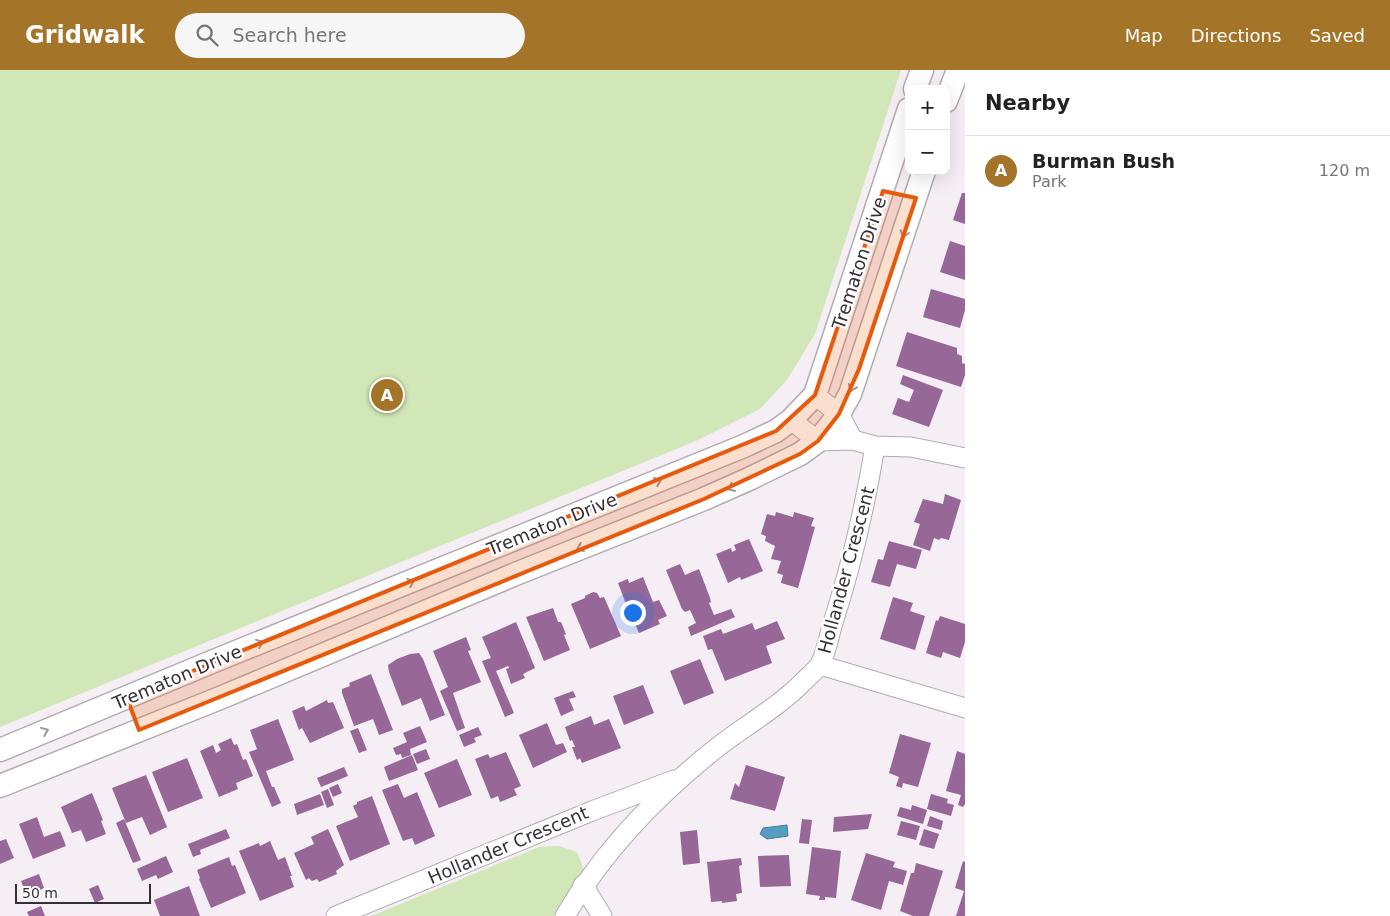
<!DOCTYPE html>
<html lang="en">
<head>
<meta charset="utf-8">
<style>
  :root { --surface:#fff; --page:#f6f6f6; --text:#222; --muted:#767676; --line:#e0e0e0; --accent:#a47428 }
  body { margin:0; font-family:"DejaVu Sans",sans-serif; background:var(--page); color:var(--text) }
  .controls { position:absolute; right:15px; top:15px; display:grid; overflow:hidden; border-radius:10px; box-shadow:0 5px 20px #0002 }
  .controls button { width:45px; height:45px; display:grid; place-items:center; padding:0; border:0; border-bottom:1px solid var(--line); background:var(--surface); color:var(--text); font:25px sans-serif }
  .scale { position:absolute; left:15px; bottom:12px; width:136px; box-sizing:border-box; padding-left:5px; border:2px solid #343134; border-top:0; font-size:14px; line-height:18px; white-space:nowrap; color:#343134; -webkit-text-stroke:4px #fffdff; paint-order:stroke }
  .you { position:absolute; left:632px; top:542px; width:18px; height:18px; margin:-12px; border:4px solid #fff; border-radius:50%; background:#1a73e8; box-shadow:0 0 0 8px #1a73e833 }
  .badge { display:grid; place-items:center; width:32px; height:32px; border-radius:50%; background:var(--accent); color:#fff; font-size:16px; font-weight:700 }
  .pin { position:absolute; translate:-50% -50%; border:2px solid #fff; box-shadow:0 1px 5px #0006 }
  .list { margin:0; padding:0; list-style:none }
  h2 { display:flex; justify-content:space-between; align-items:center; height:65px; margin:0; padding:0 20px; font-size:21px }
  h2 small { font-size:16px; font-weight:400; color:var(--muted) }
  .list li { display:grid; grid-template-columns:32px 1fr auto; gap:15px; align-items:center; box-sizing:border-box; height:70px; padding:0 20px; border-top:1px solid var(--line) }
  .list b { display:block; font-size:19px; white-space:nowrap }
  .list p { margin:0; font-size:16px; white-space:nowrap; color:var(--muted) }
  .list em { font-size:16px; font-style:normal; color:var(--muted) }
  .icon { flex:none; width:28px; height:28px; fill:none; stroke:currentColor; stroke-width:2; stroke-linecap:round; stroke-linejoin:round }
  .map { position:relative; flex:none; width:965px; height:846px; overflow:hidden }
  header { display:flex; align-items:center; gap:30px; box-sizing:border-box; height:70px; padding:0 25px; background:var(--accent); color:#fff }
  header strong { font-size:24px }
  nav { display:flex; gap:28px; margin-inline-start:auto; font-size:18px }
  .search { width:350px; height:45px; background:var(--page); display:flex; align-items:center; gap:12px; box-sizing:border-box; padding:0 18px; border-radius:28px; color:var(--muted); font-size:19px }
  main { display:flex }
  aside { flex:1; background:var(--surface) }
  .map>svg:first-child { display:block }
</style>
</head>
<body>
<header>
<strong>Gridwalk</strong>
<div class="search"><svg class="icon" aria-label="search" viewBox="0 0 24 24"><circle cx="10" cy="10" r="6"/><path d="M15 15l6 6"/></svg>Search here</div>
<nav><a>Map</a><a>Directions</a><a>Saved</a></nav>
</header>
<main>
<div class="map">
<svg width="965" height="846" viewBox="0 0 965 846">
  <rect width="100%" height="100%" fill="#f5eef5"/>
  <g fill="#d2e7b8">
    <polygon points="0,0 901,0 815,264 787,310 760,339 698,370 0,657"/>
    <polygon points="559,776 577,782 584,800 579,827 570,846 371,846 539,777"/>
  </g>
  <polygon fill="#549dc3" stroke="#4a7d98" points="787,755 788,766 767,769 760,764 763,758"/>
  <g fill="#976798">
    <polygon points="962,123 965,123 965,154 953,150"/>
    <polygon points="950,171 965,176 965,210 940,202"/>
    <polygon points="931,219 965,229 965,240 960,258 923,247"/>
    <polygon points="907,262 957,278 957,284 962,286 962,293 965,294 965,305 961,317 896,296"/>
    <polygon points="903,305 943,320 929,357 892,344 898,328 909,332 914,320 900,314"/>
    <polygon points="945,424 961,430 949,470 941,468 939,470 934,468 930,481 913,475 920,454 914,452 923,429 943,434"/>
    <polygon points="776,442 793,447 794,442 814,448 811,456 815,457 798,518 781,513 783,505 777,503 781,491 771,489 775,476 765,471 766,466 761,464 767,444 775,446"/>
    <polygon points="749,469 763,501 741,510 740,507 728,513 716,484 731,478 732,482 736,480 734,475"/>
    <polygon points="889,471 922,480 916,499 897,494 890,517 871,512 878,489 883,490"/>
    <polygon points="680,494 685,505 699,499 710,528 711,532 709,533 714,545 731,539 735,547 691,566 688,557 696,553 690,540 685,542 682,539 666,500"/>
    <polygon points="643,507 653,532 659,530 667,546 658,550 660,554 639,563 635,554 634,555 618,513 628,509 629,513"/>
    <polygon points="593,522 597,523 600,528 604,527 621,566 590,579 571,534 585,528 585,526"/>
    <polygon points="893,527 913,533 910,541 925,546 915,580 880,569"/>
    <polygon points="553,538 558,552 561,552 566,564 564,565 570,580 544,591 526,547"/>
    <polygon points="940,546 965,554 965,572 960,588 943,582 941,588 926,583 936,550 938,551"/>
    <polygon points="777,551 785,569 766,576 772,593 725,611 712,579 708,580 703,566 721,559 723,564 752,553 755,560"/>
    <polygon points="516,552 535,598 523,604 525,608 511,614 506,599 509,598 508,596 496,601 514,643 505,647 482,591 491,588 482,567"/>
    <polygon points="466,567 471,580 468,581 481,612 453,623 465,658 457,661 440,621 448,617 433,581"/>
    <polygon points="419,583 423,589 445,645 430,651 421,628 402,636 389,602 388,595 397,589 410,584"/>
    <polygon points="700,589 714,623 684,635 670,601"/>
    <polygon points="371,604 393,660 379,665 373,649 354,656 342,623 342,619 350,616 349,613"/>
    <polygon points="643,615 654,643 624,655 613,626"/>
    <polygon points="573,621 576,627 569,629 574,640 561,646 554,628"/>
    <polygon points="327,630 328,633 333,632 344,658 310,673 302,658 299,660 292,641 304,636 306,641"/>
    <polygon points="591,646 594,655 609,649 621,678 582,693 580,688 577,690 572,677 575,677 572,670 570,671 565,657"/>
    <polygon points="278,649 294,690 266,701 272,717 274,717 281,733 272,737 249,682 257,679 250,660"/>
    <polygon points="547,653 556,675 563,673 567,682 533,698 519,665"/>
    <polygon points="420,656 427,672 410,679 411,685 402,688 401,684 396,685 393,678 407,672 403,663"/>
    <polygon points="478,657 482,665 474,668 476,672 464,677 459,665"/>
    <polygon points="358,658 367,680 359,683 350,661"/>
    <polygon points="900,664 931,673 918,717 903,713 902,718 896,716 899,707 889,703"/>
    <polygon points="231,668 234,675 237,674 243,690 246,689 253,706 236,713 238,719 219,727 200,681 213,675 216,683 221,680 218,674"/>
    <polygon points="426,679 430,689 417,694 413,684"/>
    <polygon points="957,681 965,684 965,734 963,737 958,735 961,725 946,721"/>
    <polygon points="506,682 521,716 514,719 517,725 500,732 498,726 491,729 475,689 488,684 490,688"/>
    <polygon points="412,685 418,700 389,711 384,697"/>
    <polygon points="187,688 203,728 168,742 152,702"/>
    <polygon points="457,689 472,725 439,738 424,703"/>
    <polygon points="746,695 785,707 775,741 730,729 735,713 739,717"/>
    <polygon points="344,697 348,706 321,717 317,708"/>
    <polygon points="146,705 167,757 150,765 142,747 126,753 112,718"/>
    <polygon points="338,714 342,723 333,727 329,718"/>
    <polygon points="398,714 404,728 417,722 435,766 415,775 412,768 403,771 382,720"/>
    <polygon points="328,719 334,735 327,738 321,722"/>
    <polygon points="92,723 103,750 101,751 106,764 86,772 81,760 72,763 61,737"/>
    <polygon points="320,724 324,735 297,745 294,734"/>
    <polygon points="931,724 948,729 947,733 954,735 951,746 927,739"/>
    <polygon points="372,726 390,774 350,791 336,756 358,747 353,736 357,734 357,732"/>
    <polygon points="912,735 927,740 923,754 897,746 900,737 911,740"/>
    <polygon points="872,744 868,759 833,762 834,747"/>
    <polygon points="930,746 943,751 941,760 927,756"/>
    <polygon points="37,747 44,767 60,761 66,776 33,789 19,754"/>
    <polygon points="124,749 141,790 133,793 116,753"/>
    <polygon points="802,749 812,750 809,774 799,773"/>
    <polygon points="901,751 920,756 916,770 897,765"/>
    <polygon points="226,759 230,768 200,780 201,784 193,787 188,774"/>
    <polygon points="328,759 344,795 336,801 337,804 319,812 317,809 312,811 309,808 306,810 294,783 314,774 311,767"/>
    <polygon points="924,759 939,764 934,779 919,775"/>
    <polygon points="697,760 700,793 683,795 680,762"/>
    <polygon points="6,769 14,788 0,794 0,771"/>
    <polygon points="270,771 278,790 285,787 292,806 290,806 294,817 260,831 239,781 259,773 260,776"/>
    <polygon points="812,777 841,781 836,828 825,827 825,830 819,830 820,826 806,824"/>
    <polygon points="866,783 895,792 893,797 907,801 903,815 889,811 881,840 851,830"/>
    <polygon points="789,785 791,816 760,817 758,786"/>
    <polygon points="166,786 173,802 158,809 156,805 142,811 137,799"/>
    <polygon points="229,787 232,796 235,795 246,823 211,838 199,809 200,808 197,800"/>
    <polygon points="741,788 742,795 739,796 742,823 736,824 737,831 722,833 722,831 711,832 707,792"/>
    <polygon points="963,791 965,792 965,846 956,846 964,821 955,818"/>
    <polygon points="916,793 943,801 929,846 913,846 900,841 911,803 914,803"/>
    <polygon points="39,804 44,818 27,827 21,811"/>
    <polygon points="98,815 104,829 95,833 89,819"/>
    <polygon points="189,816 200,846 160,846 154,830"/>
    <polygon points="41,836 45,846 29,846 27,842"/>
  </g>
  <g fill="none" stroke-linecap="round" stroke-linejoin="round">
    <defs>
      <g id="minor">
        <polyline points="815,325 839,344 853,370"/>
        <polyline points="791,350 818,371 853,370 875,376 911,377 965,388"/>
        <polyline points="820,595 965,638"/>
        <polyline points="583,815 602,846"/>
        <polyline points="336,846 592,741 674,710"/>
        <path d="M565 846C604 780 659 723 719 676 748 654 780 636 806 609 810 605 816 600 819 596 825 587 829 567 832 556 851 497 865 437 875 376"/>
      </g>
      <g id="tertiary">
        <polyline points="915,19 922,0"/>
        <polyline points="946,31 958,0"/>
        <polyline points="0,680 214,591 744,376 776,361 791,350 815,325 909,39"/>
        <polyline points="0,716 220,628 518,503 704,429 749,409 800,384 818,371 839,344 850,324 924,101"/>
      </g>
    </defs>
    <use href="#minor" stroke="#b2abb2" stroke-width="21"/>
    <use href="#tertiary" stroke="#b2abb2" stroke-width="25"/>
    <use href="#minor" stroke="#fff" stroke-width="19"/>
    <use href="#tertiary" stroke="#fff" stroke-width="22"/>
  </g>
  <defs><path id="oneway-chevron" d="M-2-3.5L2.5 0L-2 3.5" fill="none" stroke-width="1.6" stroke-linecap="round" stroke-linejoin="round" transform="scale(1.25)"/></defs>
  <g stroke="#9a989a">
    <use href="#oneway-chevron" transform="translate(904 164) rotate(108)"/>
    <use href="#oneway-chevron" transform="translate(852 318) rotate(112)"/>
    <use href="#oneway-chevron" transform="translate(658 411) rotate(-22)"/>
    <use href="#oneway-chevron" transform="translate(731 418) rotate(156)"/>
    <use href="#oneway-chevron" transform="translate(580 478) rotate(158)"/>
    <use href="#oneway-chevron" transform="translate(411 512) rotate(-22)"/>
    <use href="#oneway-chevron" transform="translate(260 573) rotate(-22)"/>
    <use href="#oneway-chevron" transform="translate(45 661) rotate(-22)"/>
  </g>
  <path fill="#e8590c" fill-opacity="0.2" stroke="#e8590c" stroke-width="4" stroke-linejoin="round" d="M883 121 916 128 859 299 839 344 818 371 800 384 704 429 139 660 127 628 776 361 815 325Z"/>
  <g text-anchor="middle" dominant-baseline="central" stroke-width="5" stroke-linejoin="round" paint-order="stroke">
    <g font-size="18" fill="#343134" stroke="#fffdff">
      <text transform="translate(859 193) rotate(-72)">Trematon Drive</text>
      <text transform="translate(552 454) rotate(-22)">Trematon Drive</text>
      <text transform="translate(846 500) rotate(-75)">Hollander Crescent</text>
      <text transform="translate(177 607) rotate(-23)">Trematon Drive</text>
      <text transform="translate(508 775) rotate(-23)">Hollander Crescent</text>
    </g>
  </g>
</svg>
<div class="controls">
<button>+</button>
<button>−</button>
</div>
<div class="scale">50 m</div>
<div class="you"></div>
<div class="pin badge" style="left:387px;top:325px">A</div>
</div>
<aside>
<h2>Nearby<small></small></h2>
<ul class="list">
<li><span class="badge">A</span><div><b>Burman Bush</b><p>Park</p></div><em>120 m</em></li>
</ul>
</aside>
</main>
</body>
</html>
